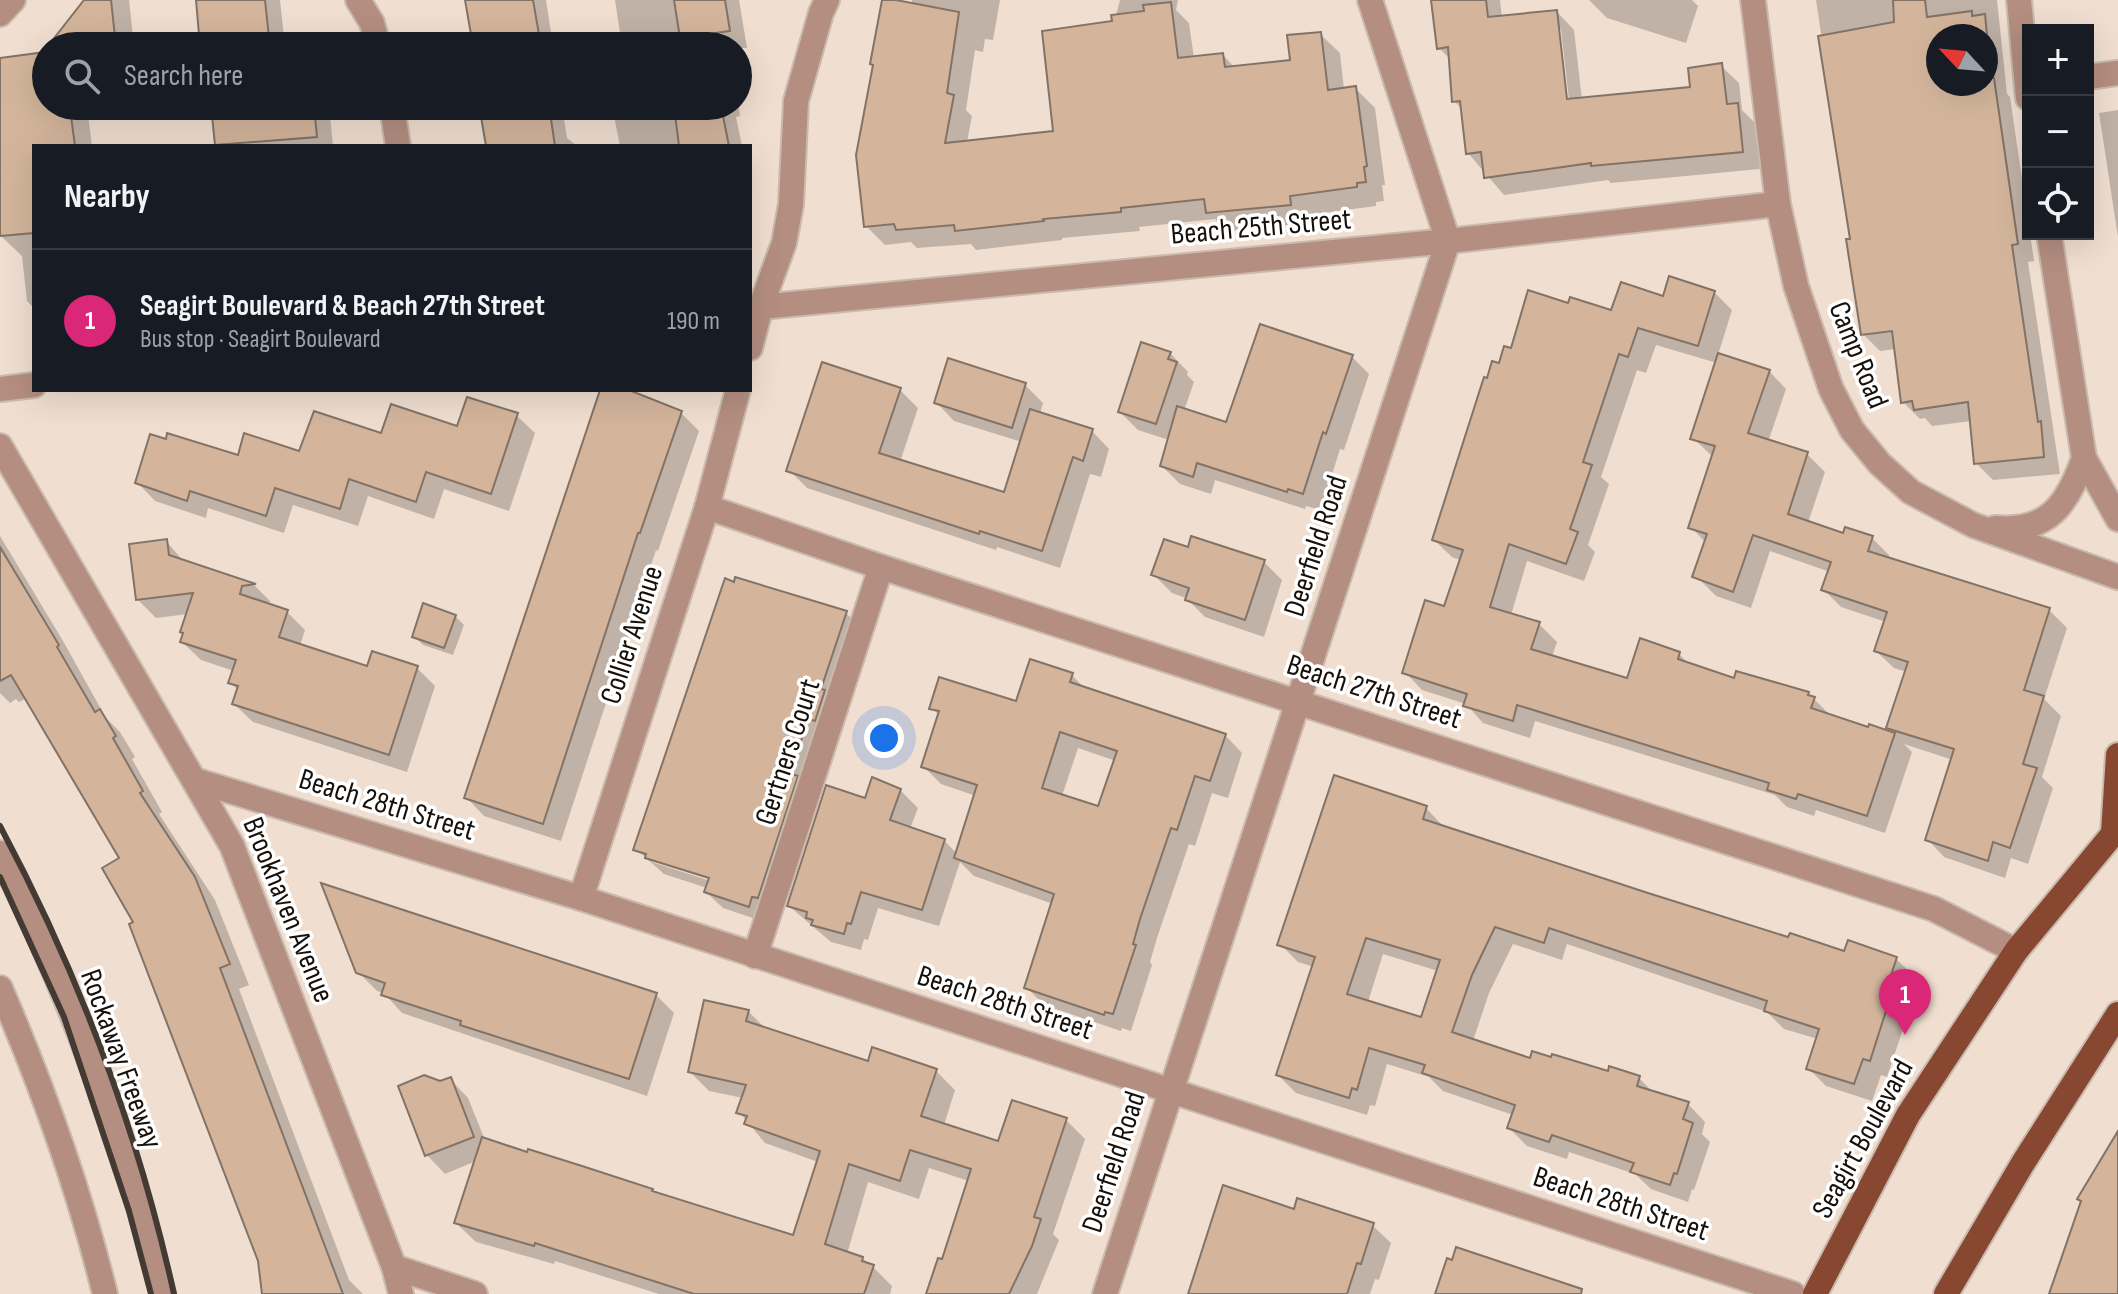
<!DOCTYPE html>
<html lang="en">
<head>
<meta charset="utf-8">
<style>
  :root { --surface:#171b24; --page:#20242c; --text:#f1f3f6; --muted:#9ea1a6; --line:#363941; --accent:#db2777 }
  body { margin:0; font-family:"Sofia Sans Condensed",sans-serif; background:var(--page); color:var(--text) }
  .controls { position:absolute; right:24px; top:24px; display:grid; overflow:hidden; border-radius:0px; box-shadow:0 8px 32px #0002 }
  .controls button { width:72px; height:72px; display:grid; place-items:center; padding:0; border:0; border-bottom:2px solid var(--line); background:var(--surface); color:var(--text); font:40px sans-serif }
  .compass { position:absolute; left:1926px; top:24px; width:72px; height:72px; border-radius:50%; background:var(--surface); box-shadow:0 8px 32px #0002; rotate:296deg }
  .you { position:absolute; left:884px; top:738px; width:28px; height:28px; margin:-20px; border:6px solid #fff; border-radius:50%; background:#1a73e8; box-shadow:0 0 0 12px #1a73e833 }
  .badge { display:grid; place-items:center; width:52px; height:52px; border-radius:50%; background:var(--accent); color:#fff; font-size:26px; font-weight:700 }
  .pin { position:absolute; translate:-50% -66px; filter:drop-shadow(0 2px 4px #0008) }
  .pin::after { content:''; position:absolute; top:42px; width:28px; height:24px; background:inherit; clip-path:polygon(0 0,100% 0,50% 100%) }
  .list { margin:0; padding:0; list-style:none }
  h2 { display:flex; justify-content:space-between; align-items:center; height:104px; margin:0; padding:0 32px; font-size:34px }
  h2 small { font-size:26px; font-weight:400; color:var(--muted) }
  .list li { display:grid; grid-template-columns:52px 1fr auto; gap:24px; align-items:center; box-sizing:border-box; height:144px; padding:0 32px; border-top:2px solid var(--line) }
  .list b { display:block; font-size:30px; white-space:nowrap }
  .list p { margin:0; font-size:26px; white-space:nowrap; color:var(--muted) }
  .list em { font-size:26px; font-style:normal; color:var(--muted) }
  .icon { flex:none; width:44px; height:44px; fill:none; stroke:currentColor; stroke-width:2; stroke-linecap:round; stroke-linejoin:round }
  .map { position:relative; flex:none; width:2118px; height:1294px; overflow:hidden }
  .search { position:absolute; background:var(--surface); box-shadow:0 8px 32px #0002; left:32px; top:32px; width:720px; height:88px; display:flex; align-items:center; gap:20px; box-sizing:border-box; padding:0 28px; border-radius:44px; color:var(--muted); font-size:30px }
  .panel { position:absolute; background:var(--surface); box-shadow:0 8px 32px #0002; left:32px; top:144px; width:720px; height:248px; border-radius:0px }
  .map>svg:first-child { display:block }
</style>
</head>
<body>
<div class="map">
<svg width="2118" height="1294" viewBox="0 0 2118 1294">
  <rect width="100%" height="100%" fill="#f0dfd1"/>
  <g fill="#0003" fill-rule="evenodd">
    <polygon points="87,0 129,0 134,46 60,46"/>
    <polygon points="197,0 280,0 285,46 200,46"/>
    <polygon points="467,0 546,0 553,46 475,46"/>
    <polygon points="615,0 739,0 747,48 622,46"/>
    <polygon points="884,0 911,5 912,0 1000,0 993,40 985,39 983,52 975,50 966,110 972,116 967,142 1055,133 1114,23 1120,0 1178,0 1176,10 1189,23 1194,58 1223,55 1235,68 1293,61 1320,34 1340,53 1344,90 1355,88 1375,108 1385,185 1382,185 1384,201 1376,202 1376,206 1308,215 1309,223 1227,231 1215,219 1139,227 1140,231 1062,238 1062,240 976,250 971,244 917,248 911,242 885,245 866,226 875,67"/>
    <path d="M1433 0H1500L1502 18 1557 12 1574 30 1582 100 1692 88 1721 66 1739 83 1742 110 1755 123 1760 169 1611 183 1608 180 1504 195 1468 153 1463 110 1454 101 1451 60 1439 48ZM1557 29H1561L1570 109 1566 110Z"/>
    <polygon points="1589,0 1692,0 1698,6 1686,43 1607,18"/>
    <path d="M1816 0H1997L2007 94 2010 97 2034 261 2028 262 2060 474 1993 480 1976 463 1972 421 1932 426 1925 418 1920 419 1903 402 1896 349 1880 351 1863 334 1852 240ZM1938 36H1986V84H1938Z"/>
    <polygon points="46,54 46,106 87,106 92,146 34,146 34,308 27,301 22,256 1,236 0,93"/>
    <polygon points="738,102 740,116 736,117 742,146 620,146 612,106 738,106"/>
    <polygon points="213,106 329,106 333,146 218,146"/>
    <polygon points="485,106 562,106 567,138 577,146 489,146"/>
    <polygon points="2118,110 2118,237 2099,113"/>
    <path d="M1714 292 1732 310 1718 355 1769 371 1786 389 1768 442 1807 454 1825 472 1808 523 1844 535 1872 538 1889 555 1888 559 2049 610 2067 628 2044 699 2061 716 2042 777 2053 788 2028 864 2011 858 2005 878 1944 857 1927 839 1953 760 1904 744 1912 752 1885 833 1816 810 1814 816 1787 807 1775 795 1535 721 1530 738 1483 723 1466 704 1422 690 1405 672 1446 609 1462 561 1452 557 1434 540 1488 380 1500 365 1512 351 1570 305 1613 313 1664 299ZM1656 345 1717 363 1693 438 1713 457 1691 527 1706 543 1698 578 1716 596 1751 608 1770 551 1830 572 1824 590 1841 607 1886 622 1876 651 1894 668 1907 672 1888 727 1896 735 1832 717 1808 693 1736 681 1690 665 1679 654 1628 680 1552 657 1557 642 1539 624 1511 615 1527 561 1584 581 1595 552 1588 545 1609 484 1601 477 1637 370 1646 373Z"/>
    <polygon points="1170,353 1188,372 1187,375 1194,382 1184,411 1227,425 1351,356 1369,374 1344,450 1340,449 1321,510 1306,506 1305,509 1215,480 1211,494 1180,484 1162,466 1169,440 1138,430 1120,412"/>
    <polygon points="1025,385 1043,403 1040,414 1092,431 1109,449 1101,477 1090,474 1060,568 997,547 996,550 807,488 789,470 900,390 918,408 900,462 1005,495 1022,442 954,421 936,402"/>
    <polygon points="602,390 614,390 681,413 699,431 658,551 656,550 561,841 484,816 466,797"/>
    <polygon points="516,415 535,433 509,511 444,489 434,519 368,496 358,526 293,505 284,533 208,508 206,518 155,501 137,482 239,457 300,454 382,436 458,429"/>
    <polygon points="0,536 63,641 106,718 120,732 135,757 132,759 162,812 159,814 215,900 249,985 239,989 349,1280 363,1294 264,1294 260,1261 136,923 121,859 27,698 19,702 16,699 10,703 0,693"/>
    <polygon points="166,541 185,563 255,586 271,602 262,603 287,612 305,630 300,646 368,669 417,668 435,686 407,772 253,722 234,704 239,691 230,682 234,671 201,660 182,642 188,614 156,618 138,600"/>
    <polygon points="1189,549 1264,562 1282,580 1264,637 1205,617 1186,598 1172,593 1154,575"/>
    <path d="M846 613 862 630 765 922 723 908 706 892 707 888 664 874 636 849ZM652 858 719 880 717 883 652 862Z"/>
    <polygon points="455,616 464,625 453,655 423,645 414,636"/>
    <path d="M1072 675 1086 690 1225 735 1242 753 1228 798 1212 793 1195 846 1189 844 1157 938 1150 962 1152 965 1131 1031 1122 1028 1121 1031 1044 1005 1026 987 1053 904 974 876 960 862 939 926 878 908 868 940 864 939 861 950 831 942 789 906 866 800 900 790 918 808 910 829 944 840 957 854 976 796 941 784 923 766 940 716 932 708 1017 704ZM1078 748 1116 761 1100 808 1062 796Z"/>
    <path d="M1426 808 1444 827 1790 940 1845 954 1896 959 1914 976 1905 1003 1910 1008 1887 1077 1881 1075 1872 1101 1826 1086 1808 1068 1818 1039 1784 1029 1767 1012 1567 944 1562 960 1513 944 1489 993 1473 1041 1531 1061 1639 1078 1654 1093 1688 1104 1705 1122 1702 1134 1710 1142 1694 1190 1692 1189 1688 1202 1651 1189 1635 1174 1569 1152 1567 1159 1527 1146 1509 1128 1513 1115 1443 1091 1429 1077 1387 1064 1375 1106 1370 1105 1367 1115 1296 1093 1278 1075 1314 967 1298 962 1280 944ZM1383 954 1438 971 1423 1020 1368 1002Z"/>
    <polygon points="358,972 656,995 674,1013 647,1096 402,1013 384,993 377,991"/>
    <polygon points="748,1011 766,1029 869,1064 936,1071 955,1090 944,1125 999,1144 1066,1120 1085,1139 1053,1234 1059,1240 1037,1294 928,1294 943,1261 969,1181 929,1168 919,1199 868,1182 847,1254 862,1258 873,1267 892,1286 890,1294 659,1294 555,1261 554,1264 476,1242 456,1223 476,1161 445,1174 427,1155 440,1083 450,1079 468,1098 485,1140 794,1237 818,1162 765,1143 739,1112 743,1098 709,1091 690,1072"/>
    <polygon points="1295,1212 1372,1225 1391,1243 1379,1280 1375,1279 1370,1294 1347,1294 1313,1283 1309,1294 1191,1294"/>
  </g>
  <g fill="#d4b59c" stroke="#827366" stroke-width="2" fill-rule="evenodd">
    <polygon points="84,0 111,0 116,46 48,46"/>
    <polygon points="196,0 265,0 269,38 261,39 261,44 200,46"/>
    <polygon points="465,0 533,0 541,46 473,46"/>
    <polygon points="674,0 725,0 730,31 680,38"/>
    <polygon points="882,0 896,0 959,12 947,93 954,95 945,143 1053,131 1042,31 1112,21 1111,15 1144,11 1143,5 1171,2 1178,58 1223,53 1225,67 1290,60 1287,35 1321,32 1328,90 1356,86 1367,166 1364,167 1366,182 1357,183 1357,187 1290,196 1291,205 1206,213 1204,199 1121,208 1121,212 1043,219 1044,221 955,231 954,225 896,230 894,224 864,227 856,155 873,65 870,64"/>
    <polygon points="1431,0 1486,0 1488,17 1557,10 1567,99 1690,87 1688,68 1722,63 1727,104 1738,103 1743,152 1591,166 1591,163 1484,178 1481,152 1466,154 1460,101 1452,102 1448,47 1437,49"/>
    <path d="M1893 0H1925L1927 17 1972 11V16L1985 14 1991 78H1994L2018 244 2012 245 2038 422 2041 421 2044 457 1974 464 1968 402 1914 410 1912 401 1901 403 1892 331 1861 335 1846 239H1850L1818 36 1894 22ZM1938 36H1986V84H1938Z"/>
    <polygon points="46,52 46,106 66,106 67,116 71,116 75,146 34,146 34,233 0,236 0,58"/>
    <polygon points="211,106 314,106 317,137 215,145"/>
    <polygon points="514,106 549,106 555,146 486,146 480,111"/>
    <polygon points="674,106 721,106 729,146 679,146"/>
    <polygon points="1669,276 1715,291 1698,346 1638,328 1628,357 1619,354 1583,462 1592,465 1570,529 1578,532 1566,564 1509,544 1490,607 1540,622 1531,649 1627,678 1640,638 1680,652 1678,659 1734,678 1736,671 1809,692 1808,695 1815,697 1811,708 1868,727 1869,724 1895,733 1867,816 1798,794 1796,799 1767,790 1769,783 1517,705 1513,721 1463,706 1467,694 1402,673 1425,600 1444,606 1463,550 1432,540 1484,377 1487,378 1492,361 1499,363 1504,346 1511,348 1528,290 1568,303 1570,297 1611,310 1621,282 1663,296"/>
    <polygon points="1260,324 1353,355 1326,434 1323,432 1303,494 1288,489 1287,492 1197,463 1193,477 1160,466 1177,406 1226,422"/>
    <polygon points="1141,342 1171,352 1168,359 1177,362 1156,424 1118,412"/>
    <polygon points="1718,353 1770,370 1748,433 1808,452 1788,514 1843,533 1845,527 1873,536 1868,551 2050,608 2024,690 2044,696 2023,764 2037,768 2010,848 1993,842 1988,861 1925,840 1954,749 1886,728 1908,662 1874,651 1887,612 1821,590 1831,562 1753,535 1733,592 1692,577 1707,534 1688,528 1715,446 1690,439"/>
    <polygon points="948,358 1026,383 1012,428 934,403"/>
    <polygon points="822,362 901,388 879,453 1004,492 1030,409 1093,429 1083,461 1073,457 1042,551 980,531 979,534 786,471"/>
    <polygon points="600,390 629,390 682,411 640,533 638,533 543,824 464,798"/>
    <polygon points="467,397 518,413 491,494 426,472 416,502 349,479 340,509 275,488 266,516 190,491 187,501 135,483 150,434 166,439 167,433 238,455 244,433 299,451 314,411 381,433 391,404 457,426"/>
    <polygon points="1191,536 1265,560 1245,620 1185,600 1189,588 1151,575 1164,539 1188,547"/>
    <polygon points="167,539 169,555 256,584 242,586 240,594 288,610 279,637 367,666 372,651 418,666 389,755 232,704 238,686 228,683 236,660 180,642 183,633 180,632 193,593 136,600 129,544"/>
    <polygon points="0,547 59,645 57,647 95,712 100,709 116,736 113,738 143,791 140,793 195,877 230,964 220,968 343,1294 262,1294 258,1261 129,924 133,922 102,868 119,858 11,675 0,681"/>
    <polygon points="735,577 847,611 821,689 825,690 815,721 809,719 789,773 798,776 758,898 752,897 749,907 704,892 709,878 645,858 646,854 633,850 725,578 734,582"/>
    <polygon points="423,603 456,615 444,648 412,637"/>
    <path d="M1030 659 1073 673 1070 682 1226 734 1210 781 1195 776 1177 830 1171 828 1140 919 1133 944 1136 945 1113 1014 1105 1012 1104 1015 1024 988 1054 894 954 858 977 785 921 767 939 711 929 709 939 677 1016 701ZM1060 732 1117 751 1098 806 1042 788Z"/>
    <path d="M1334 775 1427 806 1423 819 1648 893 1788 937 1790 933 1844 951 1848 940 1897 957 1887 987 1893 989 1870 1061 1863 1059 1854 1084 1806 1069 1819 1029 1764 1011 1767 1001 1549 928 1544 943 1495 927 1472 975 1452 1032 1530 1058 1532 1051 1551 1057 1552 1054 1608 1071 1609 1066 1640 1076 1637 1086 1689 1102 1683 1119 1693 1123 1677 1174 1674 1173 1670 1185 1630 1172 1634 1163 1552 1135 1549 1142 1507 1128 1515 1105 1422 1073 1425 1065 1369 1048 1357 1090 1352 1088 1349 1098 1276 1075 1315 957 1277 945ZM1366 938 1440 960 1421 1017 1347 994Z"/>
    <polygon points="872,777 901,789 890,820 945,839 922,910 861,892 851,924 847,923 844,934 811,925 813,920 806,918 807,912 787,906 826,785 865,798"/>
    <polygon points="321,883 657,993 629,1079 460,1025 461,1021 381,995 385,983 356,973"/>
    <polygon points="704,1000 749,1010 746,1021 868,1061 872,1047 937,1069 921,1116 998,1141 1012,1100 1067,1118 1034,1217 1041,1219 1032,1246 1009,1294 926,1294 938,1258 942,1259 971,1169 910,1150 900,1181 849,1164 825,1244 863,1257 862,1261 874,1265 864,1294 694,1294 535,1243 534,1246 454,1223 482,1137 527,1152 528,1149 582,1166 653,1189 652,1191 793,1235 820,1151 744,1124 747,1116 736,1113 746,1085 688,1072"/>
    <polygon points="424,1075 440,1081 451,1077 474,1137 425,1156 398,1086"/>
    <polygon points="2118,1131 2118,1294 2049,1294 2081,1201 2077,1199"/>
    <polygon points="1223,1185 1294,1209 1297,1198 1374,1223 1361,1264 1357,1263 1347,1294 1188,1294"/>
    <polygon points="1456,1247 1582,1289 1581,1294 1435,1294 1447,1258 1452,1260"/>
  </g>
  <g fill="none" stroke-linecap="round" stroke-linejoin="round">
    <defs>
      <g id="minor">
        <polyline points="358,0 372,23 378,46"/>
        <polyline points="1753,0 1778,204 1796,286 1831,389 1852,430 1880,464 1911,492 1973,525 2118,577"/>
        <polyline points="2019,0 2028,98"/>
        <polyline points="0,14 13,0"/>
        <polyline points="2088,77 2118,73"/>
        <polyline points="392,106 398,146"/>
        <polyline points="2049,234 2084,458 2118,519"/>
        <polyline points="750,308 1448,241 1778,204"/>
        <polyline points="750,348 761,306 784,243 791,204 796,101 821,13 827,0"/>
        <polyline points="0,389 34,385"/>
        <polyline points="0,446 232,846 394,1267 401,1294"/>
        <polyline points="707,507 881,567 1934,909 2016,951"/>
        <path d="M1995 528C2049 533 2068 503 2084 458"/>
        <polyline points="194,780 581,898 1793,1294"/>
        <path d="M0 853C70 994 124 1141 163 1294"/>
        <polyline points="581,898 707,507 738,390"/>
        <polyline points="755,956 881,567"/>
        <path d="M0 988C43 1088 79 1188 105 1294"/>
        <polyline points="394,1267 475,1294"/>
        <polyline points="1105,1294 1448,241 1370,0"/>
      </g>
      <g id="major">
        <polyline points="2113,833 2118,755"/>
        <polyline points="1815,1294 1908,1115 2016,951 2118,828"/>
        <polyline points="1946,1294 2023,1163 2118,1014"/>
      </g>
    </defs>
    <use href="#minor" stroke="#c9baad" stroke-width="28"/>
    <use href="#major" stroke="#c9baad" stroke-width="28"/>
    <use href="#minor" stroke="#b48e81" stroke-width="24"/>
    <use href="#major" stroke="#874731" stroke-width="24"/>
    <g stroke="#423a33" stroke-width="6">
      <path d="M0 826C78 972 138 1132 174 1294"/>
      <polyline points="0,877 64,1017 129,1211 151,1294"/>
    </g>
  </g>
  <g text-anchor="middle" dominant-baseline="central" stroke-width="7" stroke-linejoin="round" paint-order="stroke">
    <g font-size="30" fill="#16100b" stroke="#fff">
      <text transform="translate(1261 227) rotate(-5)">Beach 25th Street</text>
      <text transform="translate(1858 355) rotate(68)">Camp Road</text>
      <text transform="translate(1316 546) rotate(-72)">Deerfield Road</text>
      <text transform="translate(632 635) rotate(-72)">Collier Avenue</text>
      <text transform="translate(1374 692) rotate(18)">Beach 27th Street</text>
      <text transform="translate(788 752) rotate(-72)">Gertners Court</text>
      <text transform="translate(387 805) rotate(17)">Beach 28th Street</text>
      <text transform="translate(288 910) rotate(68)">Brookhaven Avenue</text>
      <text transform="translate(1005 1003) rotate(18)">Beach 28th Street</text>
      <text transform="translate(121 1059) rotate(70)">Rockaway Freeway</text>
      <text transform="translate(1863 1139) rotate(-61)">Seagirt Boulevard</text>
      <text transform="translate(1114 1162) rotate(-72)">Deerfield Road</text>
      <text transform="translate(1621 1204) rotate(18)">Beach 28th Street</text>
    </g>
  </g>
</svg>
<div class="controls">
<button>+</button>
<button>−</button>
<button><svg class="icon" aria-label="locate" viewBox="0 0 24 24"><circle cx="12" cy="12" r="6"/><path d="M12 2v4M12 18v4M2 12h4M18 12h4"/></svg></button>
</div>
<svg class="compass" viewBox="-18 -18 36 36"><path d="M0-13l5 13h-10z" fill="#e53935"/><path d="M0 13l5-13h-10z" fill="#9ea1a6"/></svg>
<div class="you"></div>
<div class="pin badge" style="left:1905px;top:1035px">1</div>
<div class="search"><svg class="icon" aria-label="search" viewBox="0 0 24 24"><circle cx="10" cy="10" r="6"/><path d="M15 15l6 6"/></svg>Search here</div>
<section class="panel">
<h2>Nearby<small></small></h2>
<ul class="list">
<li><span class="badge">1</span><div><b>Seagirt Boulevard &amp; Beach 27th Street</b><p>Bus stop · Seagirt Boulevard</p></div><em>190 m</em></li>
</ul>
</section>
</div>
</body>
</html>
